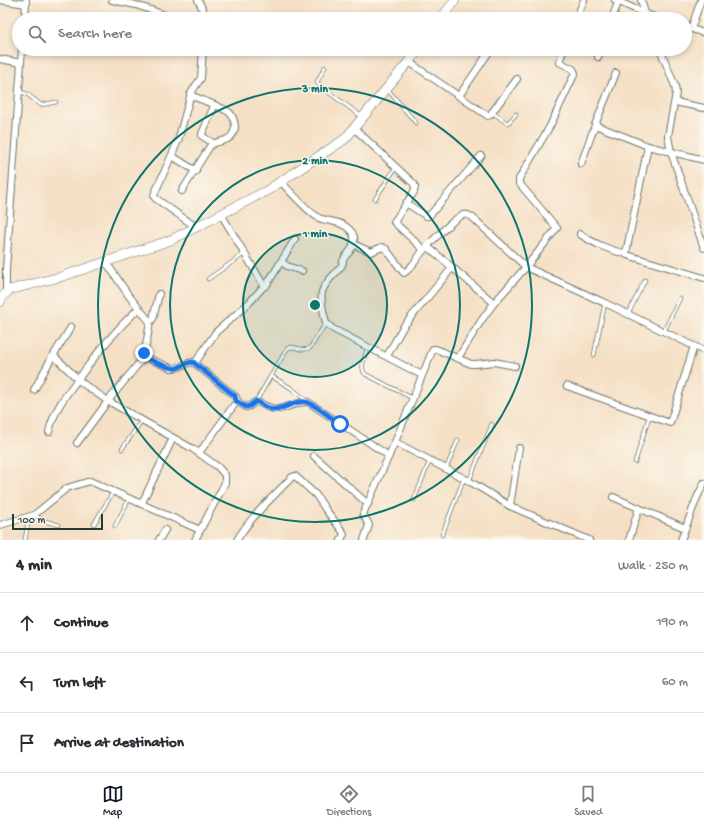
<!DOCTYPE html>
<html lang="en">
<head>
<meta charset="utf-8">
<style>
  :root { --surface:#fff; --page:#f7f7f7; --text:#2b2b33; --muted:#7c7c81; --line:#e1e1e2; --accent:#111827 }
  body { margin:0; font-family:"Gochi Hand",sans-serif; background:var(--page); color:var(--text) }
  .scale { position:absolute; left:12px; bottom:10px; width:91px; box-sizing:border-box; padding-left:4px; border:2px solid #1f3d34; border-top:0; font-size:11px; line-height:14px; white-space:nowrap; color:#1f3d34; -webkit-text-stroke:3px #fbf7ec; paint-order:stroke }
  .stop { position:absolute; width:12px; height:12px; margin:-9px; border:3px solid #1a73e8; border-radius:50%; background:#fff }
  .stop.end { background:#1a73e8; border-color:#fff; box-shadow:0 1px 4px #0008 }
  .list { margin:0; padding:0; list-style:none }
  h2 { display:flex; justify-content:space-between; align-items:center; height:52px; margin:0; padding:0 16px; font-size:17px }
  h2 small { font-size:13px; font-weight:400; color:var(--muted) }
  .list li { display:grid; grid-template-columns:26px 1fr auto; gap:12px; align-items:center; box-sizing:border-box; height:60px; padding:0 16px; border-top:1px solid var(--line) }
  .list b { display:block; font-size:15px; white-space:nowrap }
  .list em { font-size:13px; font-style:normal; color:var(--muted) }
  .icon { flex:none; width:22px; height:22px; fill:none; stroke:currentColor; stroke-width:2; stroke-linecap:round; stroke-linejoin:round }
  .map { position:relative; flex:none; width:704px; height:540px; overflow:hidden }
  .search { position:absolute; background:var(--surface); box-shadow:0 2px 6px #0003; left:12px; right:12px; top:12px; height:44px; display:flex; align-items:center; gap:10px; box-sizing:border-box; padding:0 14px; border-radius:22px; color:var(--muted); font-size:15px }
  .sheet { height:232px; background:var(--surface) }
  nav { display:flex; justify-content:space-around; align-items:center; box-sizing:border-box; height:56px; border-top:1px solid var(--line); background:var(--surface); font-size:11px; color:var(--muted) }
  nav a { display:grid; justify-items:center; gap:2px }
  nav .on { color:var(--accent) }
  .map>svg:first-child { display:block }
</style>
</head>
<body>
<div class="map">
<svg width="704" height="540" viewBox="0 0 704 540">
  <rect width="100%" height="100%" fill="#fbf7ec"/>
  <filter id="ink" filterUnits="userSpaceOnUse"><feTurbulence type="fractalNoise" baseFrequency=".025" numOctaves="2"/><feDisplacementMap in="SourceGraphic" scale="8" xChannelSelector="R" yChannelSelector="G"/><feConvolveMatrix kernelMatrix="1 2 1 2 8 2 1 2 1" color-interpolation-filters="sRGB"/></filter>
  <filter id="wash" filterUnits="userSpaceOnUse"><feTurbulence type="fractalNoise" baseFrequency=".012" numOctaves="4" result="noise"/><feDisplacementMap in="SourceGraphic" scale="16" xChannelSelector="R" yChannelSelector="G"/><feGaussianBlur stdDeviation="0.9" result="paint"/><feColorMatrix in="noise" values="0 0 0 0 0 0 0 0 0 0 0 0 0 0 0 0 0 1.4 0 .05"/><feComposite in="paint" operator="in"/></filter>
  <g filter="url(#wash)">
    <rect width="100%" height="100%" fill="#f5e0c6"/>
  </g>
  <g filter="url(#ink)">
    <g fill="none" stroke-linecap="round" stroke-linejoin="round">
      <defs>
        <g id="lane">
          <polyline points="325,67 317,82 320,86 361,116"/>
          <polyline points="388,90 416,123"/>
          <polyline points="20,92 27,94 41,105 56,102"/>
          <polyline points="492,112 507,123 509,122 516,114"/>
          <polyline points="375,199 396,167"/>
          <polyline points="208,279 244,254"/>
          <polyline points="628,314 645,280"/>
          <polyline points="664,331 680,298"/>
          <path d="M368 347C366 355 359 366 365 374L412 398"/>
          <polyline points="594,355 605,303"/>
          <polyline points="271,376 291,388 307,401"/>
          <path d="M256 401 287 349 290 347C296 347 304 352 310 348L326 323"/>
          <polyline points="122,449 142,420"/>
          <polyline points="635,462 649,417"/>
          <polyline points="446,469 458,440"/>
          <polyline points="469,481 492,424"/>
          <polyline points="414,500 430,460"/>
          <polyline points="34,515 45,521 59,525"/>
          <polyline points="94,524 113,492"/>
          <polyline points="115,526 129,499"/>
          <polyline points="442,535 464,478"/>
          <polyline points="25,540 29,517"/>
        </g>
        <g id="street">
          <polyline points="0,0 26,4"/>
          <polyline points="112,0 136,5 177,19"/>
          <polyline points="198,0 203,10 204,19"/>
          <polyline points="615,0 646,14 660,19"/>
          <polyline points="641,0 646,16"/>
          <polyline points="25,19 26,1"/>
          <polyline points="576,19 584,0"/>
          <polyline points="612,19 618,2"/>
          <polyline points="685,27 704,33"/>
          <polyline points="691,29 701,0"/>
          <polyline points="660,49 675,86 676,93 668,136 671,152 704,248"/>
          <polyline points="598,57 601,49"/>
          <polyline points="0,59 21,63"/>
          <polyline points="409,62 488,116 490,115 517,79"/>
          <polyline points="459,96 489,52"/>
          <polyline points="675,102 704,108"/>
          <polyline points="595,125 648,146 704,160"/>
          <polyline points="354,128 414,184 415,187 414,192 394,222 424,250"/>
          <polyline points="213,143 202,136 202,134 214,106"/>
          <polyline points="648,146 626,253 627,255 704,278"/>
          <polyline points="172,156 196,171"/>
          <polyline points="581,164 595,125 616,73"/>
          <path d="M281 182C289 190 310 214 319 218 329 222 342 221 350 230 359 239 352 250 345 257 343 259 343 262 342 265 336 274 325 281 322 292 320 302 324 313 326 323L333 329 422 375"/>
          <path d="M182 191 210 146C216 140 223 143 229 138 233 136 234 132 235 128 235 122 233 117 230 113 223 107 199 99 190 95"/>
          <polyline points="406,203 426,216 429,216 481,156"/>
          <polyline points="221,214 264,286 266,286 295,239"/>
          <polyline points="196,227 155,198 154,195 178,141 191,93 201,78 203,49"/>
          <path d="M580 234C589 241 615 253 626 253"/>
          <path d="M353 244 371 252 382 247 386 249 403 272 404 273C412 268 417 258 423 251 429 244 455 217 463 215 466 214 469 215 472 217L526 267 605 303 704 351"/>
          <polyline points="427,246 494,303"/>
          <polyline points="281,261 287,266 302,271"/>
          <path d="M106 262 129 296 150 322 144 357 171 368C179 369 185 363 193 362L236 397 237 401 199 453"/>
          <polyline points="6,292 6,269 22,49"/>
          <polyline points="150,322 153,319 159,294"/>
          <polyline points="53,356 71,327"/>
          <polyline points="387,356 403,327 452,268"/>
          <polyline points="458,358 481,321 494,303 526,267 557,228 519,183 519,179 550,126 575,73 573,69 559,62 564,49"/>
          <polyline points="195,363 216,332 249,303 264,286"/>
          <polyline points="567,386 670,423 694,346"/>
          <polyline points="34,390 52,357 55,357 82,383 108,401 193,449 218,467 225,475 225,483 195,540"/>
          <path d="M237 401 246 407 250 406 255 402C263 402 266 410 279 409 289 408 297 401 308 402L389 456"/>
          <path d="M49 432C54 409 68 392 82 374 99 350 117 329 138 309"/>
          <polyline points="395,442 469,481 510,506 589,540"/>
          <polyline points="77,443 108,401 144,357"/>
          <polyline points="314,456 368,504"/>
          <polyline points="613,497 685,528"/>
          <polyline points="142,503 173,438"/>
          <polyline points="510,506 519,448"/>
          <polyline points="0,525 34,515 67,488 90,481 200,530"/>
          <polyline points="159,540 165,530"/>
          <path d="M237 540C251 516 274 496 292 477L295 476 316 495 326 510 343 532 344 534 341 540"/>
          <polyline points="364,540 369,525 363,514 395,442 433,349 436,349 471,364 476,364 494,362 515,366"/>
          <polyline points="629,540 639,508"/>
          <polyline points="681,540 696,500 704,483"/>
        </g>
        <g id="secondary">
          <polyline points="441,19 455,0"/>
          <polyline points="0,302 3,296 9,290 60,277 171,240 268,190 345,139 419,49"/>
        </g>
      </defs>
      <use href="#lane" stroke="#6a7667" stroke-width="4.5"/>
      <use href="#street" stroke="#6a7667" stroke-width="8"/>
      <use href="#secondary" stroke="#6a7667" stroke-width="10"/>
      <use href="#lane" stroke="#fff" stroke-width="3"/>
      <use href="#street" stroke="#fff" stroke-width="6"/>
      <use href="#secondary" stroke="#fff" stroke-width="9"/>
    </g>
  </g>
  <g fill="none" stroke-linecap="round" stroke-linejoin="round" filter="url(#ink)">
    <path stroke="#1a73e8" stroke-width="5" d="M144 353 146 358C153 361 170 370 177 368 183 366 186 362 193 362L235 396 236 401 246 407 250 406 256 401C262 404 266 408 273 409 284 410 295 400 306 402 315 404 331 418 340 424"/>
  </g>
  <circle cx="315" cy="305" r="72" fill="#0f766e" fill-opacity=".12"/>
  <g fill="none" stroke="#0f766e" stroke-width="2">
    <circle cx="315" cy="305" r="72"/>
    <circle cx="315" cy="305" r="145"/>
    <circle cx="315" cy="305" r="217"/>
  </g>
  <circle cx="315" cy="305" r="6" fill="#0f766e" stroke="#fbf7ec" stroke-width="2"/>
  <g font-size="12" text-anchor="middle" font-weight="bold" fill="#0f766e" stroke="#fbf7ec" stroke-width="3" stroke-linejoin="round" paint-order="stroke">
    <text x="315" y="92">3 min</text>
    <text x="315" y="164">2 min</text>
    <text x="315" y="237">1 min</text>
  </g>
</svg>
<div class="scale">100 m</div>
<div class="stop" style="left:340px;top:424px"></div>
<div class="stop end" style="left:144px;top:353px"></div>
<div class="search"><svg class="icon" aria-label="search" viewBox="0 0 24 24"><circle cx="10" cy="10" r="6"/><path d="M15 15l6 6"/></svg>Search here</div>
</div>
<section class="sheet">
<h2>4 min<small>Walk · 250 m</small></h2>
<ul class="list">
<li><svg class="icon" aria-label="ahead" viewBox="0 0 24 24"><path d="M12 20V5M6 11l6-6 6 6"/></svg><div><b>Continue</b></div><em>190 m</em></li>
<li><svg class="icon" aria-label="left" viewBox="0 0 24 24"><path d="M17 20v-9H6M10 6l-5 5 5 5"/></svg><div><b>Turn left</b></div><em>60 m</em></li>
<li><svg class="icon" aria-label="arrive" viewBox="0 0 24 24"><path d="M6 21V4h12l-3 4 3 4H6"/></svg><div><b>Arrive at destination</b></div></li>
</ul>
</section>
<nav>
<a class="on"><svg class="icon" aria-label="map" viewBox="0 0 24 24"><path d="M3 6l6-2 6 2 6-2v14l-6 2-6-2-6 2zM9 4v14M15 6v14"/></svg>Map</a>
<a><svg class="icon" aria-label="directions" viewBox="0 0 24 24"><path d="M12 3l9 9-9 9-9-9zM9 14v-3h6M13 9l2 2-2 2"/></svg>Directions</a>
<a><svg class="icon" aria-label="saved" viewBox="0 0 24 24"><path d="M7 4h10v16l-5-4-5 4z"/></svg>Saved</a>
</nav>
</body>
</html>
